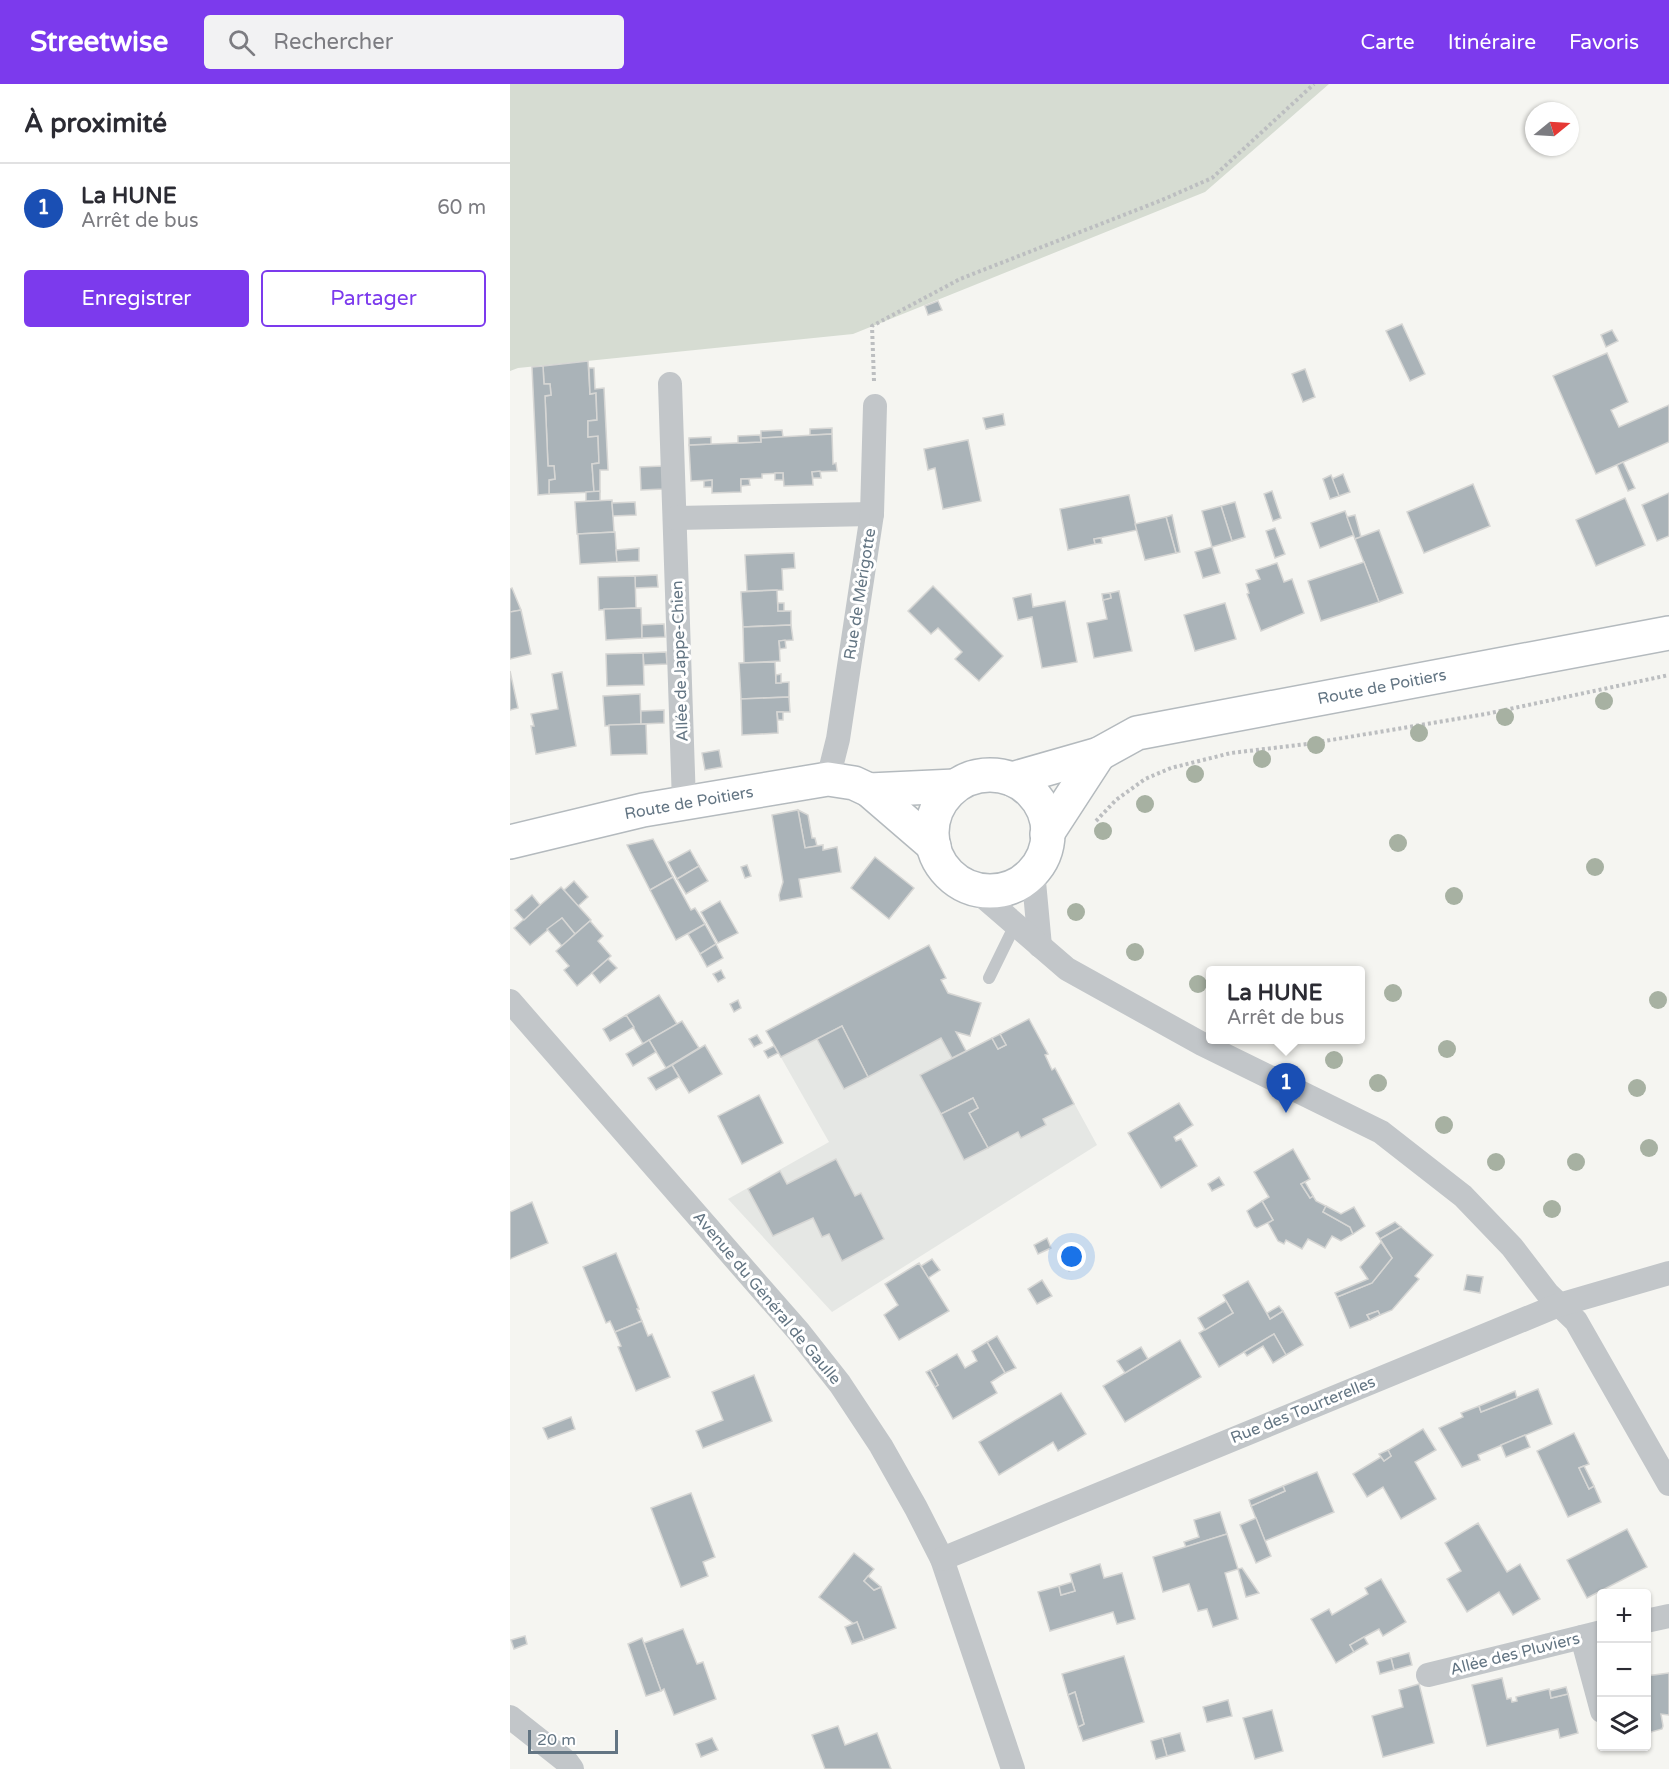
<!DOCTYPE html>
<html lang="fr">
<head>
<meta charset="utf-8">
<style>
  :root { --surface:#fff; --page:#f2f2f3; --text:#2b2b33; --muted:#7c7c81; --line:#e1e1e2; --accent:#7c3aed }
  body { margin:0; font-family:"Varela Round",sans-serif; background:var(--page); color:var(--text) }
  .controls { position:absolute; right:18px; bottom:18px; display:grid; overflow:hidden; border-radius:6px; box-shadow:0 2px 4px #0004 }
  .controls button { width:54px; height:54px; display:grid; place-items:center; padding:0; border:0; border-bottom:2px solid var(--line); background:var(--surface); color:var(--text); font:30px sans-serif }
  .compass { position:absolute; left:1015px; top:18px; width:54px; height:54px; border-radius:50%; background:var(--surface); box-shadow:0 2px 4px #0004; rotate:72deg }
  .scale { position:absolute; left:18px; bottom:15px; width:90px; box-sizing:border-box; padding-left:6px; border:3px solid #637583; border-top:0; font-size:16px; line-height:21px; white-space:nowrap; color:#637583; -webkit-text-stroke:4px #fff; paint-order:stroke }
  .you { position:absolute; left:562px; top:1173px; width:21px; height:21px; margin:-15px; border:4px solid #fff; border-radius:50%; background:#1a73e8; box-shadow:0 0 0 9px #1a73e833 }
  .badge { display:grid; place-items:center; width:39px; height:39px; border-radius:50%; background:var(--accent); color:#fff; font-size:20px; font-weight:700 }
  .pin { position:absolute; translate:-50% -50px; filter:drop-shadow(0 2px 3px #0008) }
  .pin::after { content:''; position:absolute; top:32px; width:21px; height:18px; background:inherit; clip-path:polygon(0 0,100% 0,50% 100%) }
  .popup { position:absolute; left:696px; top:882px; width:159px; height:78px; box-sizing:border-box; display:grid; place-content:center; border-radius:6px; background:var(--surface); filter:drop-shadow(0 2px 4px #0005); font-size:20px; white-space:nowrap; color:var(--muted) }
  .popup b { font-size:22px; color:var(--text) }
  .popup::after { content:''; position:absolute; left:50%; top:100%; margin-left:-12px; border:12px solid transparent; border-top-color:var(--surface) }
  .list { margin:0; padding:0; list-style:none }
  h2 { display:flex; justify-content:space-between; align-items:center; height:78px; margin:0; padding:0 24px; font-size:26px }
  h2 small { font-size:20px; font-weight:400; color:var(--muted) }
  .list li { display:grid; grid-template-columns:39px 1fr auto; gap:18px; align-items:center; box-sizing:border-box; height:90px; padding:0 24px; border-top:2px solid var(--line) }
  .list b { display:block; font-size:22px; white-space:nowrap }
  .list p { margin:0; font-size:20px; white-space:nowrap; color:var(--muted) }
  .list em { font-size:20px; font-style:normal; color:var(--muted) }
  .actions { display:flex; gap:12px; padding:18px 24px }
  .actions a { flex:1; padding:14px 0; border:2px solid var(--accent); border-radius:6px; text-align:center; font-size:21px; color:var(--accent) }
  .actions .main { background:var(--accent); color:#fff }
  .icon { flex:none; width:33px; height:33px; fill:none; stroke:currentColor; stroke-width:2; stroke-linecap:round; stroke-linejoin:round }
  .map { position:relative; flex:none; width:1159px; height:1685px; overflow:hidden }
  header { display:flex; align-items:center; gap:36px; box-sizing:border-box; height:84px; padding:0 30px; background:var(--accent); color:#fff }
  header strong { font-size:28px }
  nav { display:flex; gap:33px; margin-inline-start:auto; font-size:21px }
  .search { width:420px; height:54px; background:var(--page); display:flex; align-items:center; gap:15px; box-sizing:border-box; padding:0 21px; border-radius:6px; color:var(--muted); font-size:22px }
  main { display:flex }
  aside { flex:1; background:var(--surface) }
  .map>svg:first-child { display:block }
</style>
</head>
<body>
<header>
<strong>Streetwise</strong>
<div class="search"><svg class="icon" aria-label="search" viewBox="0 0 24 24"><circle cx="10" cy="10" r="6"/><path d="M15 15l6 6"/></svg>Rechercher</div>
<nav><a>Carte</a><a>Itinéraire</a><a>Favoris</a></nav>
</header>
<main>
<aside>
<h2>À proximité<small></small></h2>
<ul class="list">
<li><span class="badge" style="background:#1a4fb4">1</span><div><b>La HUNE</b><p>Arrêt de bus</p></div><em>60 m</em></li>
</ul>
<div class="actions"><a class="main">Enregistrer</a><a>Partager</a></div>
</aside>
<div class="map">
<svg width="1159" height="1685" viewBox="0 0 1159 1685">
  <rect width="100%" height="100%" fill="#f5f5f1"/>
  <polygon fill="#e5e7e4" points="419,861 436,894 431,896 438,909 471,919 460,952 446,949 456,967 519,935 538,970 535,971 542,986 545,984 587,1061 322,1228 218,1115 319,1058 256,947"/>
  <polygon fill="#d6dcd2" points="0,0 819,0 695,108 343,250 8,284 0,287"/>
  <g fill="#aab3b8" stroke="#d6d6d4" stroke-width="1.5">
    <polygon points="428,217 432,226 418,231 415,222"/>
    <polygon points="892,240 915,290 900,297 876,247"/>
    <polygon points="1102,246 1108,257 1096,263 1091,251"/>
    <polygon points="1097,269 1118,318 1101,326 1109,343 1159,321 1159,358 1086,390 1043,292"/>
    <polygon points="78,277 80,310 86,309 87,336 78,337 78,353 88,352 89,379 82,380 84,408 39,410 39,396 45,395 44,382 38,382 35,312 41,311 40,300 34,300 33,282"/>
    <polygon points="33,282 34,300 40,300 41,311 35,312 38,382 44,382 45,395 39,396 39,410 28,411 22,283"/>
    <polygon points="79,284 84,284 85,305 94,304 98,386 90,386 90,408 84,408 82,380 89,379 88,352 78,353 78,337 87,336 86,309 80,310"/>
    <polygon points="795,285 805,313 793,318 782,290"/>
    <polygon points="493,330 495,341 476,345 473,334"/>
    <polygon points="322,344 322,350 300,351 300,345"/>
    <polygon points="272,346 273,353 251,354 251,347"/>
    <polygon points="322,350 323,380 326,379 327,387 302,388 303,401 274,402 273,389 252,390 252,394 231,395 231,408 202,409 202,396 181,397 179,361 251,358 251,354"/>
    <polygon points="250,351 251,358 228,359 228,352"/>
    <polygon points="201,353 201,360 179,361 179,354"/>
    <polygon points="458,356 471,417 433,425 425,384 418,386 414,365"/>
    <polygon points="1113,378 1125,404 1118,407 1107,381"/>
    <polygon points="153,382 154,405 131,406 130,383"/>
    <polygon points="310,387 311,394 303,394 302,388"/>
    <rect x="265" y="389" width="8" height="7"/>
    <polygon points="833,390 840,408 829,412 822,395"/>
    <polygon points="821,391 829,412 820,415 813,395"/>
    <polygon points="231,395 239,395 240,401 231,402"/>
    <polygon points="202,396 202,403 194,403 194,397"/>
    <polygon points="963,400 980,442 914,469 897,428"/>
    <polygon points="90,407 90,417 76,417 76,408"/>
    <polygon points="762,407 771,434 763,437 754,410"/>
    <polygon points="1159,409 1159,452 1147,457 1132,421"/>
    <polygon points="619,411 627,446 584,455 585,460 558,466 550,425"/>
    <polygon points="1115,414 1135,461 1086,482 1066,436"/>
    <polygon points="102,416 104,448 67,450 65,418"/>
    <polygon points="125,418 126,431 103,432 102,419"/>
    <polygon points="725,418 735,453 722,457 711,422"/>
    <polygon points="711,422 722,457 702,463 692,427"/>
    <polygon points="835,427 844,451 810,464 801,439"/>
    <polygon points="662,431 670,468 666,469 656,433"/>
    <polygon points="845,431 851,453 845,455 837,433"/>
    <polygon points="656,433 666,469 635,476 625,440"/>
    <polygon points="765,444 775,470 765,474 756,447"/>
    <polygon points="869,446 893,509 869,518 845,455"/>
    <polygon points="105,448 107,478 70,480 68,450"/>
    <polygon points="591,454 592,459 585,460 584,455"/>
    <polygon points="702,463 710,489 693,494 685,468"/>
    <polygon points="129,464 129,477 107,478 106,466"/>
    <polygon points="284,469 285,484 272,485 273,506 237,507 235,471"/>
    <polygon points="854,478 869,518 811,537 798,497"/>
    <polygon points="767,479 774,498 782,495 794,529 751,547 737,510 739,509 736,500 750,495 746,486"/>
    <polygon points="147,491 148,503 125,504 125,492"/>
    <polygon points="125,492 126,524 89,526 88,493"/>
    <polygon points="423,502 493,572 469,597 445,575 452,568 428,544 421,550 398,527"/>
    <polygon points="2,504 11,526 0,528 0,505"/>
    <polygon points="267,506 268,527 281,527 281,541 233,543 231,508"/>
    <polygon points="609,507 622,567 584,574 577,539 597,535 593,516 601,514 600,509"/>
    <polygon points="600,509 601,514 593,516 592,510"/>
    <polygon points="521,510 523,523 555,517 567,578 532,584 522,533 508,536 503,514"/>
    <rect x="268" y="519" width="6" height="8"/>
    <polygon points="715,519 726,555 685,567 674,531"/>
    <polygon points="131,524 132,554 96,556 94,525"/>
    <polygon points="11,526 21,570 0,575 0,528"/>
    <polygon points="154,540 155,553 132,554 132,541"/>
    <polygon points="281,541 283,556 269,557 270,577 234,579 233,543"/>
    <polygon points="275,556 276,564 270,565 269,557"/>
    <polygon points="156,568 157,580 134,581 133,569"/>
    <polygon points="133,569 134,601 97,602 96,570"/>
    <polygon points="265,578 266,599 279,598 279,613 231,615 229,579"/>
    <polygon points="0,587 8,624 0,626"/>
    <polygon points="52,588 66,662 26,670 21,642 24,642 21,630 48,625 42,590"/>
    <polygon points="271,590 271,599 266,599 266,591"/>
    <polygon points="130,610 131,640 95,642 93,612"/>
    <polygon points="279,613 280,628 267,628 268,649 232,651 231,615"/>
    <polygon points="154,626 154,639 131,640 131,627"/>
    <polygon points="267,628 273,628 273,636 268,636"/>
    <polygon points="136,640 137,670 101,671 99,641"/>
    <polygon points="209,666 212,683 195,686 192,669"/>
    <polygon points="288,726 298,731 302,754 305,754 307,762 295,764"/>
    <polygon points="288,726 295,764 313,761 313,766 327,763 331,788 289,795 292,813 270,817 269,811 273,798 262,731"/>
    <polygon points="143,755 163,793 140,806 117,761"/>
    <polygon points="180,766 189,782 167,795 158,778"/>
    <polygon points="365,773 404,804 379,835 341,804"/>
    <polygon points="237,781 241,792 235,794 231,783"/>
    <polygon points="189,782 198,797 176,810 167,795"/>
    <polygon points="163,793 181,826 185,824 195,840 166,856 140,806"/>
    <polygon points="64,797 78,813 68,822 54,806"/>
    <polygon points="51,803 81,836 65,850 52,834 20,861 4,844"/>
    <polygon points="22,811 30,821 14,836 5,826"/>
    <polygon points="210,817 228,849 208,859 191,828"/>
    <polygon points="52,834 65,850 52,862 37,845"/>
    <polygon points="80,837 93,852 88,857 101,872 67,902 54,886 59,882 46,867"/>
    <polygon points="195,840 206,860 190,870 178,850"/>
    <polygon points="206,860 213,874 197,883 190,870"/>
    <polygon points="419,861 436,894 431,896 438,909 471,919 460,952 446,948 456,967 442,974 431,954 358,993 332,942 271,973 256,947"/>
    <polygon points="98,875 107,884 90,899 82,889"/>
    <polygon points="211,886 215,894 208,898 203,890"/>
    <polygon points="149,911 167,940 133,960 116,931"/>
    <polygon points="228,916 231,924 224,928 220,920"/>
    <polygon points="116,931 124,943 100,957 93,945"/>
    <polygon points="519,935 538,970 535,971 542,986 545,984 564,1020 533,1035 536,1041 511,1054 508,1048 478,1064 459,1029 468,1024 463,1014 431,1030 410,991 482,954 488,965 496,961 490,950"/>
    <polygon points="172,937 189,964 156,984 139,956"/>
    <polygon points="332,942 358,993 334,1005 307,955"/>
    <polygon points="490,950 496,961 488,965 482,954"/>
    <polygon points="247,951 252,959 244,963 239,955"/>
    <polygon points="139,956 146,968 123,982 116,970"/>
    <polygon points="195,961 212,990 179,1009 162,981"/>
    <polygon points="264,962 268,969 258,974 254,967"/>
    <polygon points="162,981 169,993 146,1006 138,994"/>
    <polygon points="249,1011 273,1059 232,1080 208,1032"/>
    <polygon points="463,1014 468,1024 459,1029 478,1064 454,1076 431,1030"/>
    <polygon points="669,1019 683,1041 664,1053 666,1057 671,1055 687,1082 651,1104 618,1049"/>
    <polygon points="783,1065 800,1095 791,1100 800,1114 803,1112 806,1117 816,1122 813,1128 840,1143 843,1150 831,1157 822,1152 815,1164 798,1155 792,1165 776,1156 774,1160 768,1157 758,1139 763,1136 752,1117 759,1113 744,1088"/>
    <polygon points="326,1075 345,1112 351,1109 374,1155 332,1177 319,1150 312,1153 303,1134 263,1152 238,1105 270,1087 277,1100"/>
    <polygon points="709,1093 714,1101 702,1107 698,1100"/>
    <polygon points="795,1098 803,1112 800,1114 791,1100"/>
    <polygon points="752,1117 763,1136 747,1144 744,1142 737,1127"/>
    <polygon points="22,1118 38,1159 0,1175 0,1128"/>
    <polygon points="816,1122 831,1130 844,1123 855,1142 843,1150 840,1143 813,1128"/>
    <polygon points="885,1138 891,1143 870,1155 866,1149"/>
    <polygon points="891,1143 923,1171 905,1192 909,1195 882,1226 870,1231 868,1227 857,1231 860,1236 840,1244 827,1213 862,1199 882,1174 870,1155"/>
    <polygon points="537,1154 541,1164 528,1170 524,1161"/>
    <polygon points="871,1158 882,1174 862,1199 827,1213 825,1209 858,1195 850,1183"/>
    <polygon points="106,1169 129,1225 127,1225 132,1237 105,1248 100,1237 96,1239 73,1183"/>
    <polygon points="422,1175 430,1186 418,1194 411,1182"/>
    <polygon points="563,1178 566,1183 559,1187 556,1182"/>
    <polygon points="409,1179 439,1227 389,1256 374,1231 388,1221 375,1200"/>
    <polygon points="957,1191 973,1193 970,1209 954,1206"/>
    <polygon points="532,1196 542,1212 527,1220 518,1205"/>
    <polygon points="738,1197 760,1235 773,1227 793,1261 776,1271 764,1250 709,1283 689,1249 723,1229 713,1211"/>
    <polygon points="716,1217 723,1229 695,1246 688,1234"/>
    <polygon points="769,1222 773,1227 760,1235 757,1229"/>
    <polygon points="868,1227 870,1231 860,1236 857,1231"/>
    <polygon points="132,1237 138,1252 142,1250 160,1293 126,1307 108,1263 111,1262 105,1248"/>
    <polygon points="764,1250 776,1271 763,1279 753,1262 737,1272 734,1268"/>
    <polygon points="487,1252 506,1284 495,1289 477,1258"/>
    <polygon points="670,1256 691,1293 615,1338 593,1302"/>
    <polygon points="477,1258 495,1289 481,1298 487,1309 443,1335 425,1303 428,1301 420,1286 447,1270 455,1284 467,1277 462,1267"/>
    <polygon points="631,1263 638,1275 615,1289 607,1277"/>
    <polygon points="420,1286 428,1301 425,1303 416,1288"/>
    <polygon points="244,1291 262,1337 193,1364 186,1347 213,1336 202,1308"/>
    <polygon points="1028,1305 1042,1340 968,1371 970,1376 952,1383 929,1344 953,1333 951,1329 969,1322 971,1328"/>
    <polygon points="1005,1307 1007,1314 971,1328 969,1322"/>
    <polygon points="551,1309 576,1350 548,1367 543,1358 489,1391 469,1358"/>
    <polygon points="61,1333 65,1345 38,1355 33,1344"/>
    <polygon points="913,1345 926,1366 905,1378 926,1415 891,1435 873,1403 857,1413 843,1390 871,1373 874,1377 881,1372 878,1366"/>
    <polygon points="1064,1349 1079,1380 1069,1384 1079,1405 1084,1402 1091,1418 1058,1433 1027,1367"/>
    <polygon points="1015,1351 1020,1363 996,1373 991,1361"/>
    <polygon points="878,1366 881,1372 874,1377 869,1370"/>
    <polygon points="1074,1382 1084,1402 1079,1405 1069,1384"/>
    <polygon points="807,1388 824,1428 755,1457 741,1422 775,1407 773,1402"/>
    <polygon points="773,1402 775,1407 741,1422 739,1416"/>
    <polygon points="181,1409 205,1473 193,1478 198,1492 171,1503 141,1424"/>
    <polygon points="710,1428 717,1450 676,1463 674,1458 689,1453 684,1436"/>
    <polygon points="746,1434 761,1472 746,1479 730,1441"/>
    <polygon points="968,1439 997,1488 1010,1480 1030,1515 1003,1531 989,1508 957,1528 937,1495 951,1487 935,1459"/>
    <polygon points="1117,1445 1137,1483 1077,1514 1057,1476"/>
    <polygon points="717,1450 728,1485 715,1489 728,1535 703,1543 697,1525 688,1527 679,1500 653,1508 643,1473"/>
    <polygon points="344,1469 364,1485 354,1497 364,1506 371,1503 386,1544 354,1556 347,1538 344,1540 309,1513"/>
    <polygon points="590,1480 594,1494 612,1489 625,1535 607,1540 603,1528 540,1547 528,1508 549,1502 551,1511 565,1507 560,1490"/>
    <polygon points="732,1484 749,1509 736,1513 728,1485"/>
    <polygon points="358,1492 371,1503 364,1506 354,1497"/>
    <polygon points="871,1495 896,1538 873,1552 869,1545 854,1553 840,1561 844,1568 826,1579 801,1535 819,1525 822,1531 858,1510 855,1504"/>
    <polygon points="562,1498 565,1507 551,1511 549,1502"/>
    <polygon points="347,1538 354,1556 342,1560 335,1543"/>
    <polygon points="173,1545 187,1580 193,1578 206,1615 164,1631 154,1605 151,1607 134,1559"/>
    <polygon points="15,1552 17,1560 4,1565 1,1556"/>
    <polygon points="854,1553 858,1560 844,1568 840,1561"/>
    <polygon points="132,1554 151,1607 136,1612 118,1560"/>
    <polygon points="899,1569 902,1581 884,1586 881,1574"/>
    <polygon points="614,1572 634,1638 573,1657 568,1643 574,1640 565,1608 558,1611 552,1590"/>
    <polygon points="881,1574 884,1586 870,1590 867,1578"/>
    <polygon points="1159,1589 1159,1631 1151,1630 1153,1642 1152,1645 1138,1649 1136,1647 1136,1592"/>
    <polygon points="992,1594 997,1615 1001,1614 1002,1618 1007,1617 1006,1613 1039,1605 1041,1614 1058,1610 1068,1649 1050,1654 1048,1645 977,1662 962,1601"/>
    <polygon points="909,1600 924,1659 873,1673 862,1632 893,1623 889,1606"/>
    <polygon points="1056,1603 1058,1610 1041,1614 1040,1607"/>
    <polygon points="565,1608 574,1640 568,1643 558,1611"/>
    <polygon points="718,1616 722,1632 697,1638 693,1623"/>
    <polygon points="762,1626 773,1667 745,1675 733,1634"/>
    <polygon points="328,1642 335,1661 367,1649 381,1685 315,1685 302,1651"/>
    <polygon points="670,1649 675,1667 657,1672 652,1654"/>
    <polygon points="202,1654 208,1666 191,1673 186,1660"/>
    <polygon points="652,1654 657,1672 646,1675 641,1657"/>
  </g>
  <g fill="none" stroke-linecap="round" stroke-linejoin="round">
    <defs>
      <g id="secondary">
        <circle cx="480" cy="749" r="58"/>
        <polyline points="502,695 589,670 627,649 1159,549"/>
        <polyline points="359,706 445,702"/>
        <polyline points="537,750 589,670"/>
        <polyline points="0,758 133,726 318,695 344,699 359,706 424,762"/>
      </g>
    </defs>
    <use href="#secondary" stroke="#b4babe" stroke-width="36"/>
    <g stroke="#bcbec0" stroke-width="4" stroke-dasharray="3 3" stroke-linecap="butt">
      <polyline points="364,297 362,242 450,195 652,116 702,94 804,0"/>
      <polyline points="586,737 606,716 635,695 661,684 721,669 797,660 976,630 1159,591"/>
    </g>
    <polyline stroke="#c2c6c9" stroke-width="12" points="479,894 505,841"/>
    <g stroke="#c2c6c9" stroke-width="24">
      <polyline points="160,300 174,719"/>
      <polyline points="166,434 362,430"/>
      <polyline points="318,695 328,655 362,430 365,322"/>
      <polyline points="523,787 530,862"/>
      <polyline points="462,803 557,885 692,960 871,1048 953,1112 1002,1163 1038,1210 1066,1237 1159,1400"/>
      <polyline points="0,917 289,1248 330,1300 371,1362 406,1424 432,1475 503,1685"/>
      <polyline points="432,1475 1049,1221 1159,1189"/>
      <polyline points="1136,1537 1159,1532"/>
      <polyline points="1072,1553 1092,1627"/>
      <polyline points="918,1591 1092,1548"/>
      <polyline points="0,1633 57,1678 62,1685"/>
    </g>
    <use href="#secondary" stroke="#fff" stroke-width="33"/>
  </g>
  <g fill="#a7b1a2">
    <circle cx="1094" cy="617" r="9"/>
    <circle cx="995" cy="633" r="9"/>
    <circle cx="909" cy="649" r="9"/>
    <circle cx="806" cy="661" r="9"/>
    <circle cx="752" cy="675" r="9"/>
    <circle cx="685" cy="690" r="9"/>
    <circle cx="635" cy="720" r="9"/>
    <circle cx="593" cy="747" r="9"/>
    <circle cx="888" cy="759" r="9"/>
    <circle cx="1085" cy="783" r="9"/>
    <circle cx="944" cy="812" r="9"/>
    <circle cx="566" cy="828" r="9"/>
    <circle cx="625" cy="868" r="9"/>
    <circle cx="688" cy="900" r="9"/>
    <circle cx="883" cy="909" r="9"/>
    <circle cx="1148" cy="916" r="9"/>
    <circle cx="937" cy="965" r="9"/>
    <circle cx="824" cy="976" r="9"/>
    <circle cx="868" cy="999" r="9"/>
    <circle cx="1127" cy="1004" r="9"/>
    <circle cx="934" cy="1041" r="9"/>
    <circle cx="1139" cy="1064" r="9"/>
    <circle cx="986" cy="1078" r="9"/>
    <circle cx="1066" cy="1078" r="9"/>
    <circle cx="1042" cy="1125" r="9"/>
  </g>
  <g text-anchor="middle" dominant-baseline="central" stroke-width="6" stroke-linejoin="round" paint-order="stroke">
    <g font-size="16" fill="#637583" stroke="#fff">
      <text transform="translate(350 510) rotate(-81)">Rue de Mérigotte</text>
      <text transform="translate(170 577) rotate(-92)">Allée de Jappe-Chien</text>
      <text transform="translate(872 603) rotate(-11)">Route de Poitiers</text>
      <text transform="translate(179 719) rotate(-10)">Route de Poitiers</text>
      <text transform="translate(257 1214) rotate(50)">Avenue du Général de Gaulle</text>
      <text transform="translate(793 1326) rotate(-22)">Rue des Tourterelles</text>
      <text transform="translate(1005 1570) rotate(-14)">Allée des Pluviers</text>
    </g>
  </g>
</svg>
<div class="controls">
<button>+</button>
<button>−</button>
<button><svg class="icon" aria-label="layers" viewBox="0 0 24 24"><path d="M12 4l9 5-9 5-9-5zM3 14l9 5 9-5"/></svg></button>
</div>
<svg class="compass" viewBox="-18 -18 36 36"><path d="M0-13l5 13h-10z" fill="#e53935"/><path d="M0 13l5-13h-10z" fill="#7c7c81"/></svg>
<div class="scale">20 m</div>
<div class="you"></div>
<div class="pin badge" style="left:776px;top:1029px;background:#1a4fb4">1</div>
<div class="popup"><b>La HUNE</b>Arrêt de bus</div>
</div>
</main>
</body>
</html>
